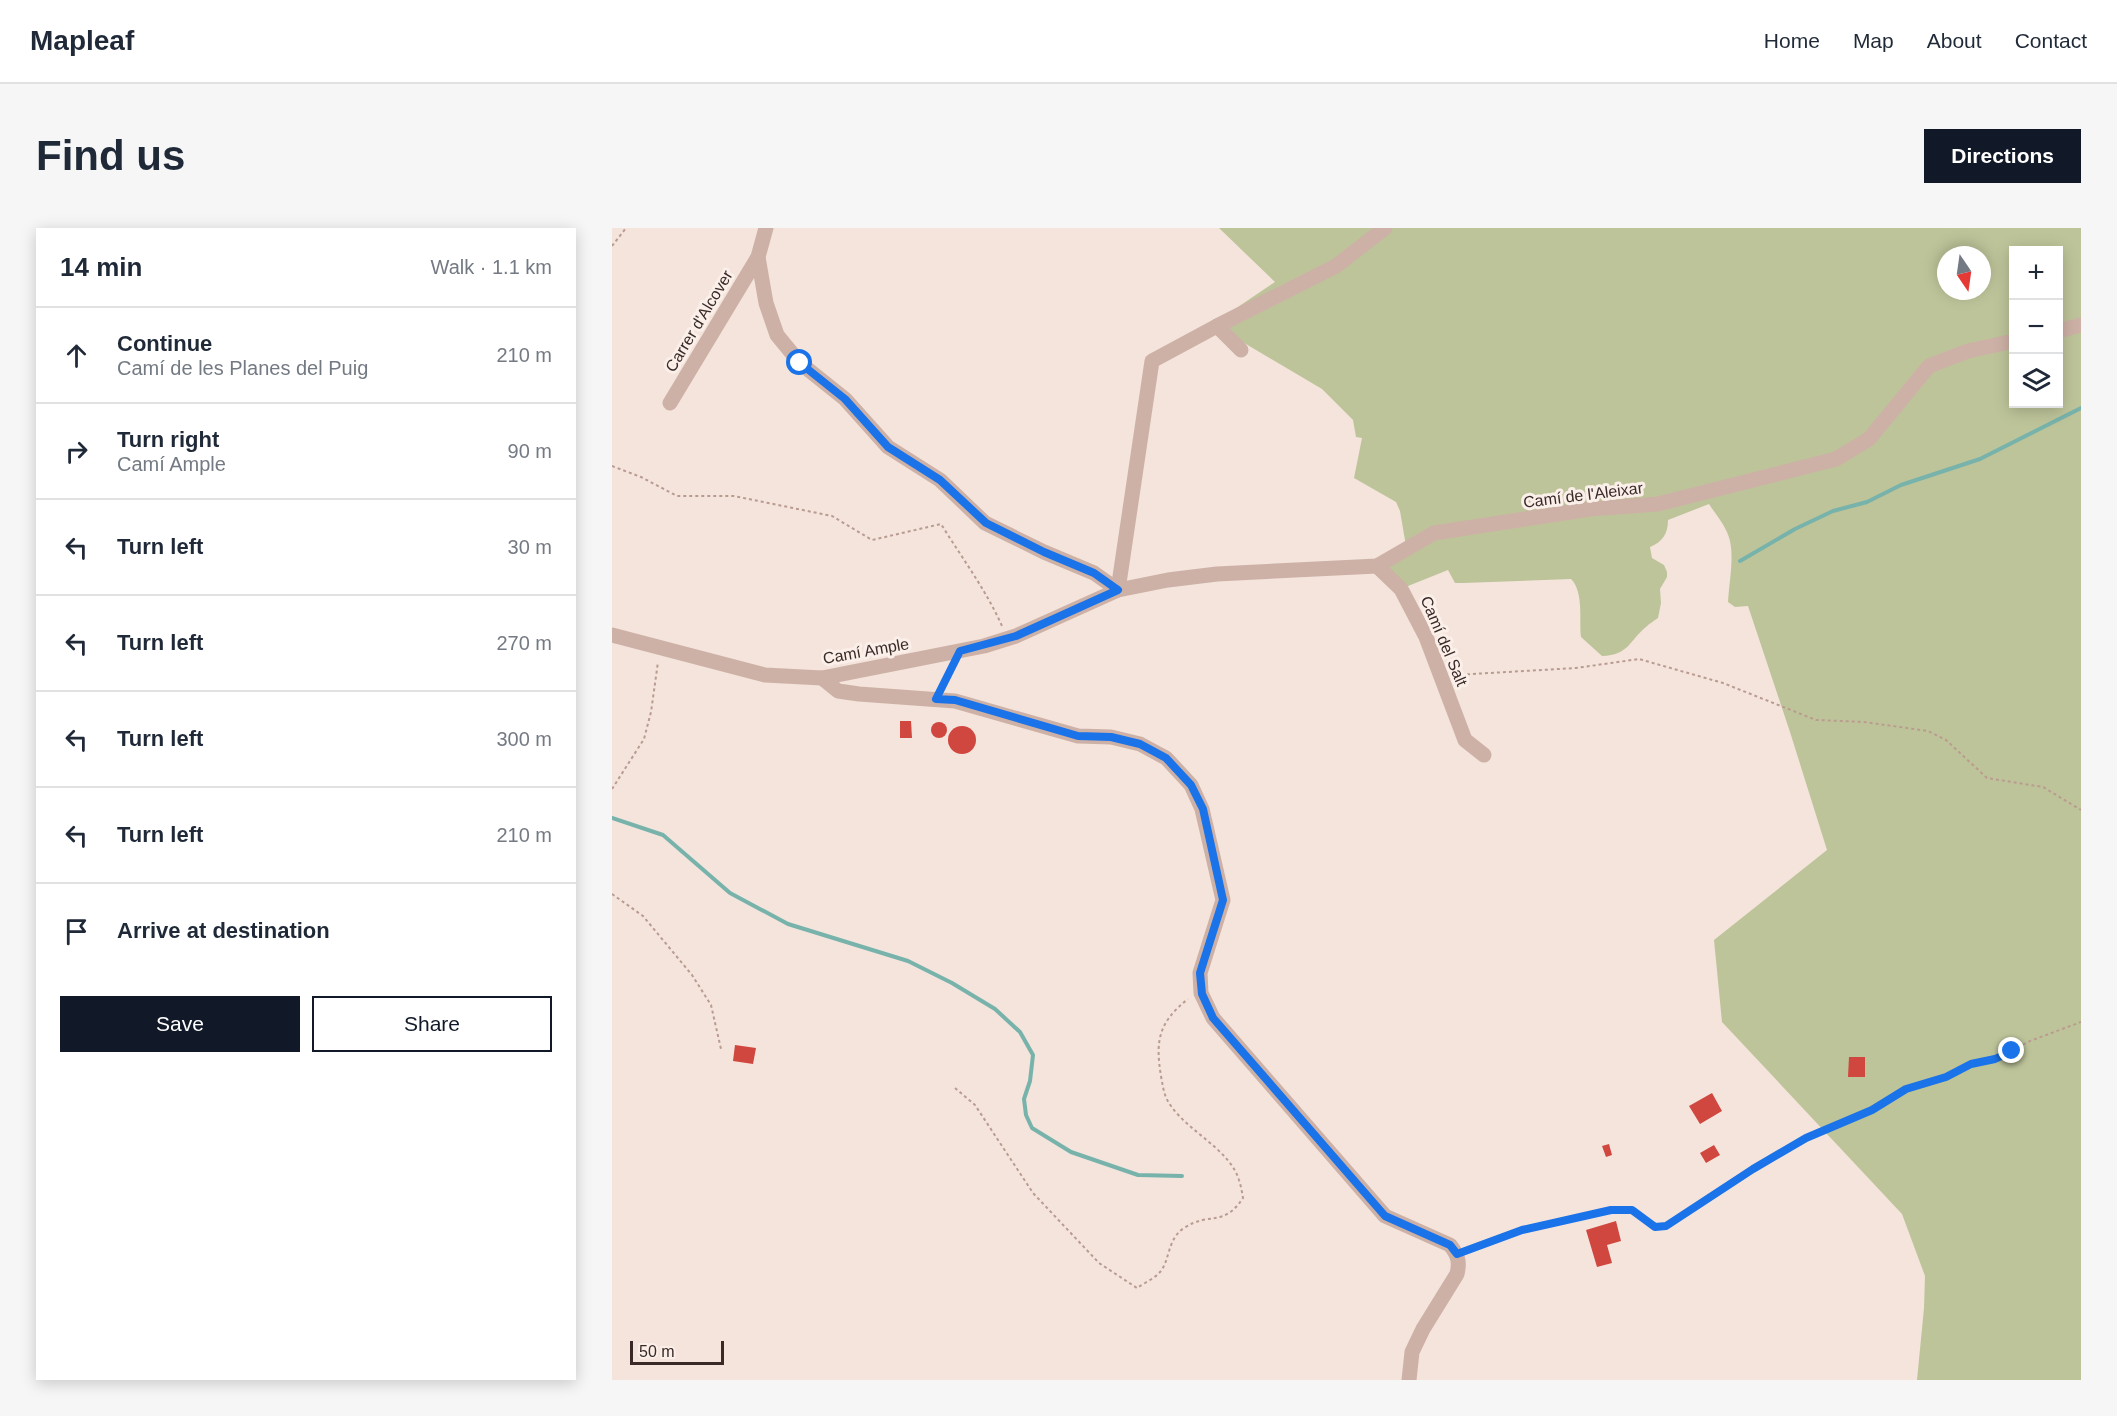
<!DOCTYPE html>
<html lang="en">
<head>
<meta charset="utf-8">
<style>
  :root { --surface:#fff; --page:#f6f6f7; --text:#1f2937; --muted:#747a83; --line:#e0e1e3; --accent:#111827 }
  body { margin:0; font-family:Helvetica,sans-serif; background:var(--page); color:var(--text) }
  .controls { position:absolute; right:18px; top:18px; display:grid; overflow:hidden; border-radius:0px; box-shadow:0 3px 15px #0003 }
  .controls button { width:54px; height:54px; display:grid; place-items:center; padding:0; border:0; border-bottom:2px solid var(--line); background:var(--surface); color:var(--text); font:30px sans-serif }
  .compass { position:absolute; left:1325px; top:18px; width:54px; height:54px; border-radius:50%; background:var(--surface); box-shadow:0 3px 15px #0003; rotate:167deg }
  .scale { position:absolute; left:18px; bottom:15px; width:94px; box-sizing:border-box; padding-left:6px; border:3px solid #392a28; border-top:0; font-size:16px; line-height:21px; white-space:nowrap; color:#392a28; -webkit-text-stroke:4px #fbefe9; paint-order:stroke }
  .stop { position:absolute; width:18px; height:18px; margin:-14px; border:4px solid #1a73e8; border-radius:50%; background:#fff }
  .stop.end { background:#1a73e8; border-color:#fff; box-shadow:0 2px 6px #0008 }
  .list { margin:0; padding:0; list-style:none }
  h2 { display:flex; justify-content:space-between; align-items:center; height:78px; margin:0; padding:0 24px; font-size:26px }
  h2 small { font-size:20px; font-weight:400; color:var(--muted) }
  .list li { display:grid; grid-template-columns:39px 1fr auto; gap:18px; align-items:center; box-sizing:border-box; height:96px; padding:0 24px; border-top:2px solid var(--line) }
  .list b { display:block; font-size:22px; white-space:nowrap }
  .list p { margin:0; font-size:20px; white-space:nowrap; color:var(--muted) }
  .list em { font-size:20px; font-style:normal; color:var(--muted) }
  .actions { display:flex; gap:12px; padding:18px 24px }
  .actions a { flex:1; padding:14px 0; border:2px solid var(--accent); border-radius:0px; text-align:center; font-size:21px; color:var(--accent) }
  .actions .main { background:var(--accent); color:#fff }
  .icon { flex:none; width:33px; height:33px; fill:none; stroke:currentColor; stroke-width:2; stroke-linecap:round; stroke-linejoin:round }
  .map { position:relative; flex:none; width:1469px; height:1152px; overflow:hidden; border-radius:0px }
  header { display:flex; align-items:center; gap:36px; box-sizing:border-box; height:84px; padding:0 30px; background:var(--surface); border-bottom:2px solid var(--line) }
  header strong { font-size:28px }
  nav { display:flex; gap:33px; margin-inline-start:auto; font-size:21px }
  .intro { display:flex; align-items:center; justify-content:space-between; box-sizing:border-box; height:144px; padding:0 36px }
  h1 { margin:0; font-size:42px }
  .button { padding:15px 27px; border-radius:0px; background:var(--accent); color:#fff; font-size:21px; font-weight:700 }
  main { display:flex; gap:36px; padding:0 36px }
  aside { flex:1; background:var(--surface); border-radius:0px; box-shadow:0 3px 15px #0003 }
  .map>svg:first-child { display:block }
</style>
</head>
<body>
<header>
<strong>Mapleaf</strong>
<nav><a>Home</a><a>Map</a><a>About</a><a>Contact</a></nav>
</header>
<div class="intro"><h1>Find us</h1><a class="button">Directions</a></div>
<main>
<aside>
<h2>14 min<small>Walk · 1.1 km</small></h2>
<ul class="list">
<li><svg class="icon" aria-label="ahead" viewBox="0 0 24 24"><path d="M12 20V5M6 11l6-6 6 6"/></svg><div><b>Continue</b><p>Camí de les Planes del Puig</p></div><em>210 m</em></li>
<li><svg class="icon" aria-label="right" viewBox="0 0 24 24"><path d="M7 20v-9h11M14 6l5 5-5 5"/></svg><div><b>Turn right</b><p>Camí Ample</p></div><em>90 m</em></li>
<li><svg class="icon" aria-label="left" viewBox="0 0 24 24"><path d="M17 20v-9H6M10 6l-5 5 5 5"/></svg><div><b>Turn left</b></div><em>30 m</em></li>
<li><svg class="icon" aria-label="left" viewBox="0 0 24 24"><path d="M17 20v-9H6M10 6l-5 5 5 5"/></svg><div><b>Turn left</b></div><em>270 m</em></li>
<li><svg class="icon" aria-label="left" viewBox="0 0 24 24"><path d="M17 20v-9H6M10 6l-5 5 5 5"/></svg><div><b>Turn left</b></div><em>300 m</em></li>
<li><svg class="icon" aria-label="left" viewBox="0 0 24 24"><path d="M17 20v-9H6M10 6l-5 5 5 5"/></svg><div><b>Turn left</b></div><em>210 m</em></li>
<li><svg class="icon" aria-label="arrive" viewBox="0 0 24 24"><path d="M6 21V4h12l-3 4 3 4H6"/></svg><div><b>Arrive at destination</b></div></li>
</ul>
<div class="actions"><a class="main">Save</a><a>Share</a></div>
</aside>
<div class="map">
<svg width="1469" height="1152" viewBox="0 0 1469 1152">
  <rect width="100%" height="100%" fill="#f4e4dc"/>
  <path fill="#bec49a" fill-rule="evenodd" d="M607 0H1469V1152H1305L1312 1080 1313 1048 1290 986 1110 794 1102 712 1215 622 1178 504 1136 378 1123 379 1116 374C1117 355 1122 332 1118 313 1115 299 1104 287 1097 276L1056 292C1056 306 1050 314 1038 319L1040 330 1052 337 1055 344V349L1048 361 1049 375 1046 390C1042 393 1038 395 1034 399 1017 413 1017 427 990 428L969 409C967 392 972 364 959 351L851 355H843L836 342 791 360 777 348V338L795 324 788 283 784 274 742 250 750 210 744 209 741 192 710 161 612 103 602 95 663 54ZM1402 22H1446V176H1402ZM1334 27H1370V63H1334Z"/>
  <g fill="none" stroke-linecap="round" stroke-linejoin="round">
    <g stroke="#78b3ab" stroke-width="4">
      <polyline points="1128,333 1183,301 1221,283 1255,274 1289,257 1368,231 1469,180"/>
      <polyline points="0,590 51,607 118,665 176,696 296,733 340,755 383,781 408,804 421,827 418,853 412,871 414,887 420,900 459,924 526,947 570,948"/>
    </g>
  </g>
  <g fill="#cf473f">
    <polygon points="288,493 299,493 300,510 288,510"/>
    <circle cx="327" cy="502" r="8"/>
    <circle cx="350" cy="512" r="14"/>
    <polygon points="123,817 144,820 141,836 121,833"/>
    <polygon points="1237,829 1253,829 1253,849 1236,849"/>
    <polygon points="1100,865 1110,883 1088,896 1077,878"/>
    <polygon points="997,916 1000,927 994,929 990,918"/>
    <polygon points="1102,917 1108,927 1094,935 1088,925"/>
    <polygon points="1004,993 1009,1013 995,1017 1000,1035 985,1039 974,1002"/>
  </g>
  <g fill="none" stroke-linecap="round" stroke-linejoin="round">
    <g stroke="#b99b90" stroke-width="2" stroke-dasharray="3 3" stroke-linecap="butt">
      <polyline points="0,18 14,0"/>
      <path d="M0 238 29 249 65 268H122L220 288 260 312 329 296C350 330 374 362 390 398"/>
      <polyline points="843,447 964,440 1027,431 1111,455 1204,492 1252,494 1316,503 1334,512 1375,550 1431,559 1469,582"/>
      <polyline points="330,458 340,439"/>
      <polyline points="0,561 32,511 39,484 46,434"/>
      <polyline points="0,666 31,688 80,747 99,777 109,821"/>
      <path d="M343 860 363 877 421 965 487 1035 525 1060C532 1055 542 1051 548 1044 558 1033 555 1011 572 1000 598 983 611 1000 631 970 630 964 629 958 627 952 618 922 577 904 559 878 552 869 551 859 549 848 543 812 547 794 576 771"/>
      <polyline points="856,1021 910,1002 999,982 1020,982 1043,999 1054,998 1194,910 1260,882 1294,861 1334,848 1359,836 1383,831 1418,813 1469,794"/>
    </g>
    <g stroke="#cdb1a6" stroke-width="15">
      <polyline points="154,0 146,29 154,75 165,107 188,135 233,171 276,219 328,252 373,295 432,324 482,345 506,362"/>
      <polyline points="605,98 629,122"/>
      <polyline points="1446,103 1469,97"/>
      <polyline points="58,175 146,29"/>
      <polyline points="765,338 789,361 814,409 853,512 872,527"/>
      <polyline points="506,362 540,133 605,98 724,38 773,0"/>
      <polyline points="0,407 153,447 210,450 372,418 404,408 506,362 556,352 605,346 765,338 822,305 978,281 1046,276 1224,231 1257,211 1317,138 1356,123 1402,113"/>
      <path d="M210 450 226 463 247 466 343 473 466 508 499 509 528 516 554 530 579 557 590 581 611 672 588 745 589 765 601 790 773 988 838 1017C846 1027 848 1034 845 1046L811 1101 800 1124 797 1152"/>
    </g>
  </g>
  <g fill="none" stroke-linecap="round" stroke-linejoin="round">
    <polyline stroke="#1a73e8" stroke-width="8" points="188,135 233,171 276,219 328,252 374,295 432,324 482,345 506,362 404,408 348,423 324,471 343,472 466,508 499,509 528,516 554,530 579,557 591,581 611,672 588,745 590,766 601,790 773,988 838,1017 845,1026 910,1002 999,982 1020,982 1043,999 1054,998 1141,941 1194,910 1260,882 1294,861 1334,849 1359,836 1383,831 1400,823"/>
  </g>
  <g text-anchor="middle" dominant-baseline="central" stroke-width="6" stroke-linejoin="round" paint-order="stroke">
    <g font-size="16" fill="#392a28" stroke="#fbefe9">
      <text transform="translate(87 93) rotate(-59)">Carrer d'Alcover</text>
      <text transform="translate(971 267) rotate(-7)">Camí de l'Aleixar</text>
      <text transform="translate(832 413) rotate(67)">Camí del Salt</text>
      <text transform="translate(254 423) rotate(-10)">Camí Ample</text>
    </g>
  </g>
</svg>
<div class="controls">
<button>+</button>
<button>−</button>
<button><svg class="icon" aria-label="layers" viewBox="0 0 24 24"><path d="M12 4l9 5-9 5-9-5zM3 14l9 5 9-5"/></svg></button>
</div>
<svg class="compass" viewBox="-18 -18 36 36"><path d="M0-13l5 13h-10z" fill="#e53935"/><path d="M0 13l5-13h-10z" fill="#747a83"/></svg>
<div class="scale">50 m</div>
<div class="stop" style="left:188px;top:135px"></div>
<div class="stop end" style="left:1400px;top:823px"></div>
</div>
</main>
</body>
</html>
